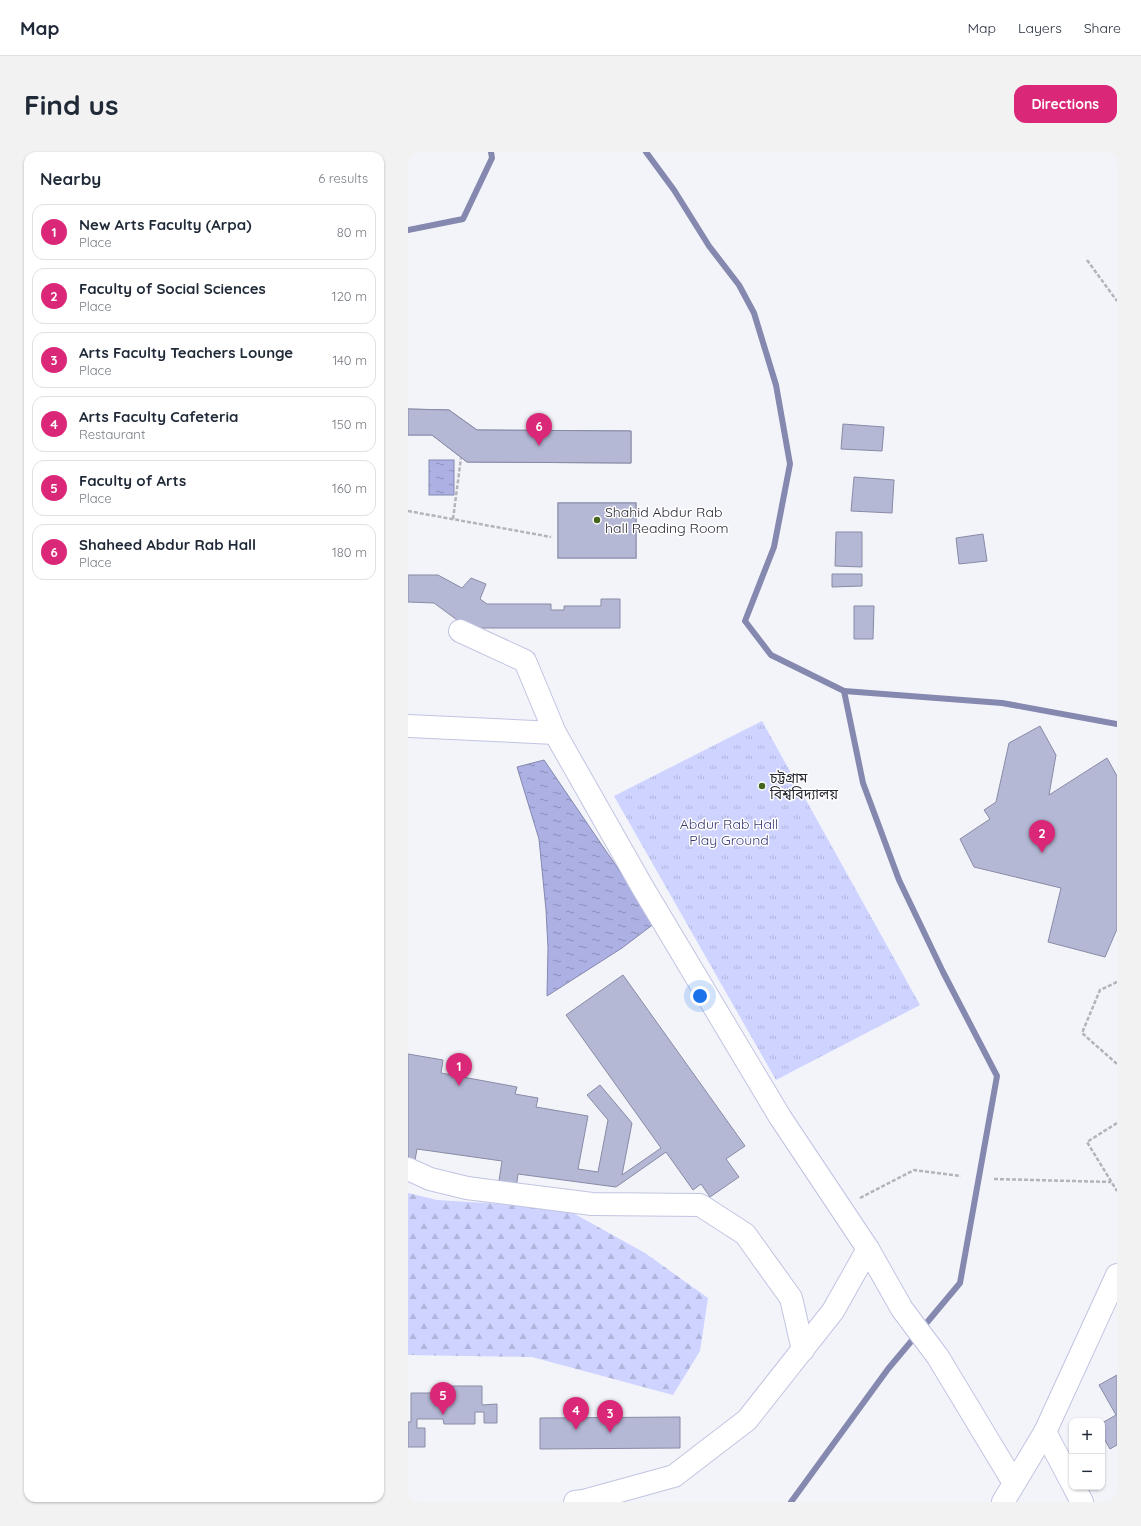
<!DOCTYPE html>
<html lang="en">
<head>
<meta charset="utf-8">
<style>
  :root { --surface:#fff; --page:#f2f2f3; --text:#1f2937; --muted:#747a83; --line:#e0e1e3; --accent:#db2777 }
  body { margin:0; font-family:Quicksand,"Noto Sans Bengali",sans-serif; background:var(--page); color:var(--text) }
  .controls { position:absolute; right:12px; bottom:12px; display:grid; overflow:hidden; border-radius:8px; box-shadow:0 1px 3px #0004 }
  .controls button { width:36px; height:36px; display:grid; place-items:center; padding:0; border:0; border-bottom:1px solid var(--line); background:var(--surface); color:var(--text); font:20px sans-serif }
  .you { position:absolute; left:292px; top:844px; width:14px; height:14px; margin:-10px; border:3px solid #fff; border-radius:50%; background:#1a73e8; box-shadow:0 0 0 6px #1a73e833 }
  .badge { display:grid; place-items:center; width:26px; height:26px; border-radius:50%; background:var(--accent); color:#fff; font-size:13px; font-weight:700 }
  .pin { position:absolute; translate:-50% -33px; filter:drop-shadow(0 1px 2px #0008) }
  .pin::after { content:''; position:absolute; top:21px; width:14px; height:12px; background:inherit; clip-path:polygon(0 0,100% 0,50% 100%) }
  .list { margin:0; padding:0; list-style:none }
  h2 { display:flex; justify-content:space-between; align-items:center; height:52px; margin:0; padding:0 16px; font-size:17px }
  h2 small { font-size:13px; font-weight:400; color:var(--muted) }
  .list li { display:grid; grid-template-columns:26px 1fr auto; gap:12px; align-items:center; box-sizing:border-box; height:56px; margin:0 8px 8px; padding:0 8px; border:1px solid var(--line); border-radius:12px }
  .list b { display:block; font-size:15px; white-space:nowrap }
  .list p { margin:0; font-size:13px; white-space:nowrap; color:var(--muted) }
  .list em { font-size:13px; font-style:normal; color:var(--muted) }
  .map { position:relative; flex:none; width:709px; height:1350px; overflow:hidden; border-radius:12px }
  header { display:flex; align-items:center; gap:24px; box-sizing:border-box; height:56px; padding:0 20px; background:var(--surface); border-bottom:1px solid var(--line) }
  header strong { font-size:19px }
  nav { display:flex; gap:22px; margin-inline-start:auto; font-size:14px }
  .intro { display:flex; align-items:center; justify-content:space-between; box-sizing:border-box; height:96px; padding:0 24px }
  h1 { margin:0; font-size:28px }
  .button { padding:10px 18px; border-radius:12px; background:var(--accent); color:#fff; font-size:14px; font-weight:700 }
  main { display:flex; gap:24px; padding:0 24px }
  aside { flex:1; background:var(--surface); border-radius:12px; box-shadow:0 1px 3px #0004 }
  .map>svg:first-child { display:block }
</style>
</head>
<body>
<header>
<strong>Map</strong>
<nav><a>Map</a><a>Layers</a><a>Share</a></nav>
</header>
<div class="intro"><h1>Find us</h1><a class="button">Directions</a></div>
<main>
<aside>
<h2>Nearby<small>6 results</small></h2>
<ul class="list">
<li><span class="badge">1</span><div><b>New Arts Faculty (Arpa)</b><p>Place</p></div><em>80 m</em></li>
<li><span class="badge">2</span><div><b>Faculty of Social Sciences</b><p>Place</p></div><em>120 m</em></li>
<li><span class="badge">3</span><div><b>Arts Faculty Teachers Lounge</b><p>Place</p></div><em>140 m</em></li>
<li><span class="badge">4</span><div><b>Arts Faculty Cafeteria</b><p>Restaurant</p></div><em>150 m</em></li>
<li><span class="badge">5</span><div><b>Faculty of Arts</b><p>Place</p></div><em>160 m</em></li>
<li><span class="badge">6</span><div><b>Shaheed Abdur Rab Hall</b><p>Place</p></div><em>180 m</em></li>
</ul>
</aside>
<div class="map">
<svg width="709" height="1350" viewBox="0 0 709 1350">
  <defs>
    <pattern id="forest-firs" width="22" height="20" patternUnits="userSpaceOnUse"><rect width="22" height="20" fill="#ced3ff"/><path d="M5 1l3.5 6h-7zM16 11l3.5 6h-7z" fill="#b1b5db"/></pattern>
    <pattern id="park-tufts" width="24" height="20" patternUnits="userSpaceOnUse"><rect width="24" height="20" fill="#ced3ff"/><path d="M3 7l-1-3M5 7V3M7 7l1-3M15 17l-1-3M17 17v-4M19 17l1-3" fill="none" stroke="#b1b5db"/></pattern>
    <pattern id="water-ripples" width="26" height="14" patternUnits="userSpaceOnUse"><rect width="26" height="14" fill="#acb0e3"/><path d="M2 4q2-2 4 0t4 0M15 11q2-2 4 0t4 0" fill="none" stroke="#8c8fb9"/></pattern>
  </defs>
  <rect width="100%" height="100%" fill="#f3f4fa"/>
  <polygon fill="url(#forest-firs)" points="0,1041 29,1048 156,1056 237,1101 300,1146 292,1199 265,1243 124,1205 0,1203"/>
  <polygon fill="url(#park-tufts)" points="354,569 512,853 368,928 206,644"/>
  <g fill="url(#water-ripples)" stroke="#8588af">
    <rect x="21" y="308" width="25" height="35"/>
    <polygon points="136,608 247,771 214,796 139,844 140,796 138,758 131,687 109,615"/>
  </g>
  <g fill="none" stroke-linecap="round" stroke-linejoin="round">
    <g stroke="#8588af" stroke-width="6">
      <polyline points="238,0 266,38 301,94 331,133 346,161 368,233 382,312 366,395 337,469 363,503 436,539 455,631 491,728 535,820 589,924 552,1131 480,1217 383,1350"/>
      <polyline points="0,78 55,67 84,6 83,0"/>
      <polyline points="436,539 594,551 709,572"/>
    </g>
  </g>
  <g fill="#b5b8d5" stroke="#888ba6">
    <polygon points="0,257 41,258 69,278 223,279 223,311 59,310 24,283 0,283"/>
    <polygon points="0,257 41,258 69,278 223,279 223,311 59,310 24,283 0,283"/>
    <polygon points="435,272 476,275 474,299 433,297"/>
    <polygon points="446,325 486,328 484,361 443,359"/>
    <rect x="150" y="351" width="78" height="55"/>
    <rect x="150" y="351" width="78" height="55"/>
    <polygon points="428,380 454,380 454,415 427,414"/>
    <polygon points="575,382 579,409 551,412 548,386"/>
    <polygon points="424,422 454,422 454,434 424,435"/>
    <polygon points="0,423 30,423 54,436 63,426 78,432 72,447 79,452 143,452 143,458 156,458 156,454 193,454 193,447 212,447 212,476 60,476 26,451 0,450"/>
    <polygon points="446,454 466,454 465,487 446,487"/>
    <polygon points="632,574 648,603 641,643 699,606 709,624 709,777 697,805 640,790 653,736 566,715 552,687 582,667 576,658 588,650 601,591"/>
    <polygon points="215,823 337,994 318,1007 331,1025 302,1045 293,1032 285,1038 258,1000 208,1035 110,1022 108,1038 90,1035 94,1009 9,997 6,1014 0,1013 0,902 35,908 33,921 109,935 107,942 130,946 128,955 180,964 170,1017 190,1020 200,968 179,943 192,933 224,971 214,1023 253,996 158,863"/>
    <polygon points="709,1223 709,1293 702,1297 694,1283 694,1271 708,1263 691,1233"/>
    <polygon points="26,1234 74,1234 74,1253 89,1252 89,1271 76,1271 76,1260 67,1260 67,1272 36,1272 35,1267 9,1267 9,1276 17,1276 17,1295 0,1295 0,1270 3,1270 3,1241 26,1241"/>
    <polygon points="272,1265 272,1296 132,1297 132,1266"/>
  </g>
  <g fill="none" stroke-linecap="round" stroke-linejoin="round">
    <defs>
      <g id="minor">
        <polyline points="52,479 117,509 147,581"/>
        <polyline points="0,574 147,581 235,736 372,965 460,1097 494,1157 530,1205 606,1331"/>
        <polyline points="0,1017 22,1027 59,1036 184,1052 292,1053 337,1082 383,1146 395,1198"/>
        <polyline points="637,1280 664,1331"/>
        <polyline points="666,1335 674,1350"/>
        <polyline points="167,1350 175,1349 266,1324 339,1268 425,1159 460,1097"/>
        <polyline points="595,1350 637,1280 709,1123"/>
      </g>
    </defs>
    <use href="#minor" stroke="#c1c4e1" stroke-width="24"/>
    <g stroke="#b3b4bb" stroke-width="2.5" stroke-dasharray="4 2" stroke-linecap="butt">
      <polyline points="679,108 709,149"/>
      <polyline points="0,359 143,385"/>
      <polyline points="45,367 53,306"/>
      <polyline points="709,830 692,838 674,881 709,912"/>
      <polyline points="709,971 679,990 709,1039"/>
      <polyline points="586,1027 703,1030"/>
      <polyline points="452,1046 506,1018 553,1024"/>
    </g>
    <use href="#minor" stroke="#fff" stroke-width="22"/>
  </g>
  <g fill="#44651c" stroke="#fff" stroke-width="1.5">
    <circle cx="189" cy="368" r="4"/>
    <circle cx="354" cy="634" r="4"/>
  </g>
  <g text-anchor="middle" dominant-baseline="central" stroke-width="3" stroke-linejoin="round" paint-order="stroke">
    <g font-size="14" fill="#292a35" stroke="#fff" text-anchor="start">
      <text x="197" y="360">Shahid Abdur Rab<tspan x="197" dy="16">hall Reading Room</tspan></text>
      <text x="362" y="626">চট্টগ্রাম<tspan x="362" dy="16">বিশ্ববিদ্যালয়</tspan></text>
    </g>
    <g font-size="14" fill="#3a3977" stroke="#fff">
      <text x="321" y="672">Abdur Rab Hall<tspan x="321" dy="16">Play Ground</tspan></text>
    </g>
  </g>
</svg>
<div class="controls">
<button>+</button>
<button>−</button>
</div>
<div class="you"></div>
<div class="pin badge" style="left:51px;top:934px">1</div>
<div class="pin badge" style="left:634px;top:701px">2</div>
<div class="pin badge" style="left:202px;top:1281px">3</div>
<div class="pin badge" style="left:168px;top:1278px">4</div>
<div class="pin badge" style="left:35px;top:1263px">5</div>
<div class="pin badge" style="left:131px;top:294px">6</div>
</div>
</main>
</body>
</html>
